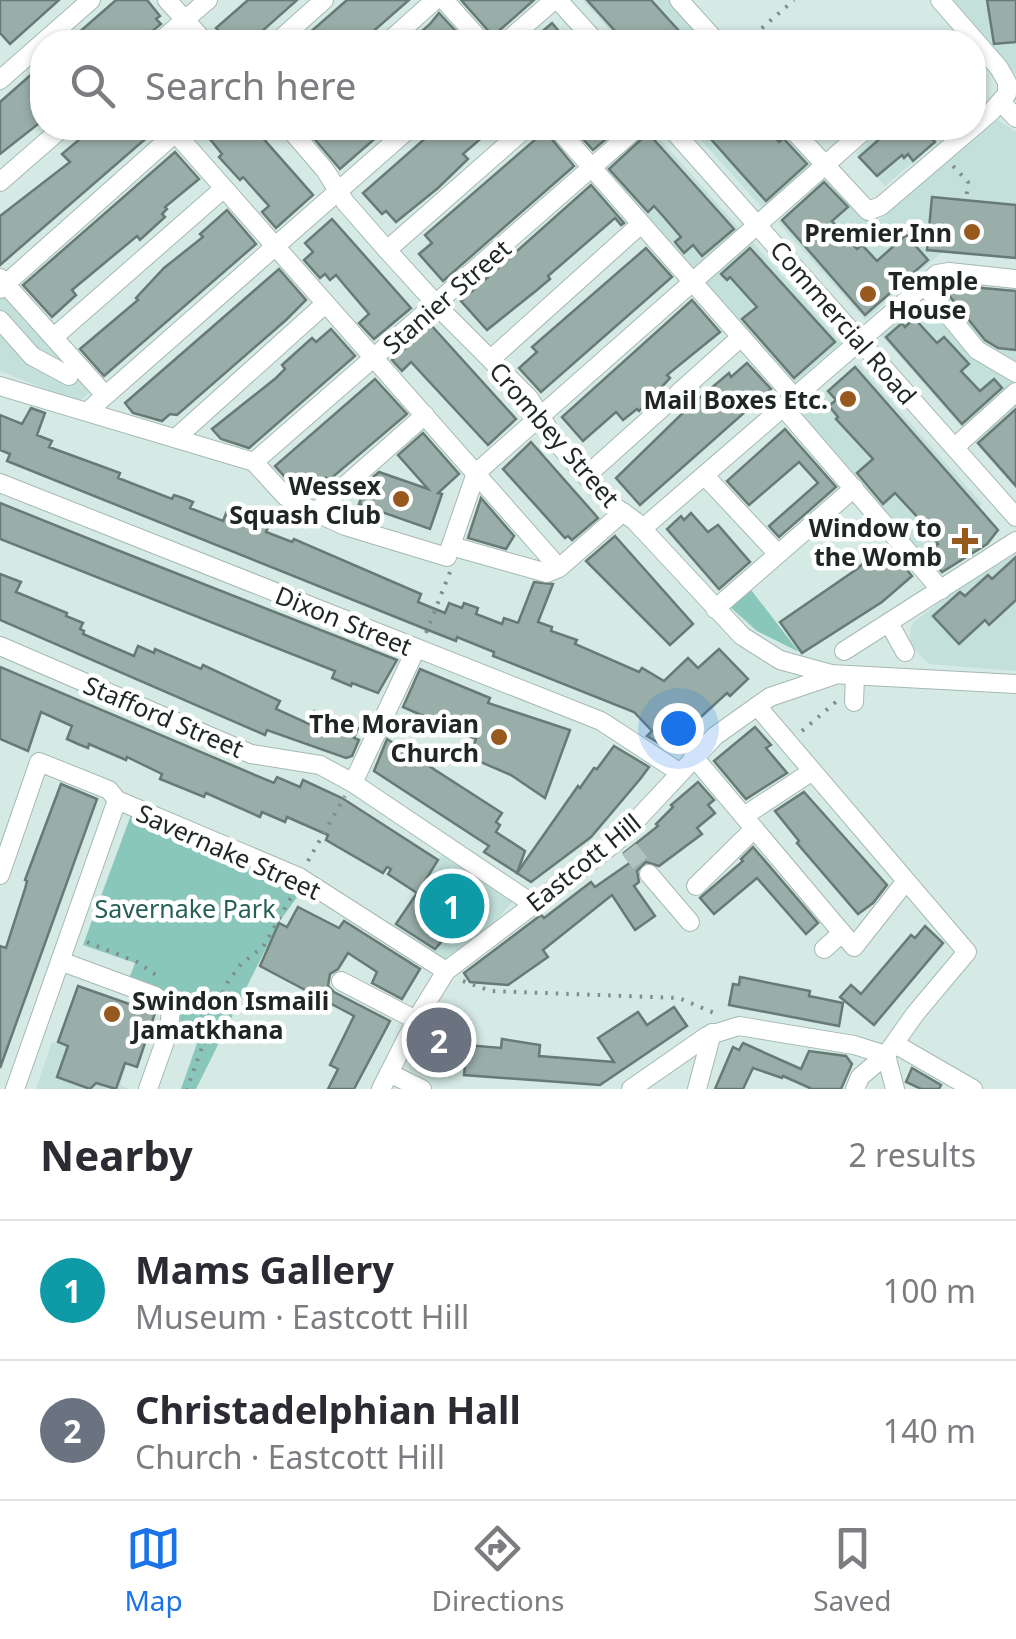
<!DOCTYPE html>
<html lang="en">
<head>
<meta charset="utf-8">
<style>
  :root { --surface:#fff; --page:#f7f7f7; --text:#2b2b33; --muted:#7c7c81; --line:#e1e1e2; --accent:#1a73e8 }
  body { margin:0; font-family:"Noto Sans",sans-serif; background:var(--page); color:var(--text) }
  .you { position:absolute; left:678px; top:728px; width:35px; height:35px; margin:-25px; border:8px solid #fff; border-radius:50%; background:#1a73e8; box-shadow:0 0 0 15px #1a73e833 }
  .badge { display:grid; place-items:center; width:65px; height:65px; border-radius:50%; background:var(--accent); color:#fff; font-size:32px; font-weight:700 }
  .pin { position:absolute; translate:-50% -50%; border:5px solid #fff; box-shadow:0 2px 10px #0006 }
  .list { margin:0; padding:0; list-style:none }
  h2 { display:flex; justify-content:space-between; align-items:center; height:130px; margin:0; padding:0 40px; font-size:42px }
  h2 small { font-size:32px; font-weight:400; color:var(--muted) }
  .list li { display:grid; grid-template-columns:65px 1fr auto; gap:30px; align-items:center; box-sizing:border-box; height:140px; padding:0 40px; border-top:2px solid var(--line) }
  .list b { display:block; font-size:38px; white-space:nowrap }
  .list p { margin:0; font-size:32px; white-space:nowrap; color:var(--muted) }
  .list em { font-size:32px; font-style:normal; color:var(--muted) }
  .icon { flex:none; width:55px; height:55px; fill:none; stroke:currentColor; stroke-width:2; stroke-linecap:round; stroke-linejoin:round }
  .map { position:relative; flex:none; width:1016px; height:1089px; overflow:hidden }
  .search { position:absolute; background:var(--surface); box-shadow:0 2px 8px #0004; left:30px; right:30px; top:30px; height:110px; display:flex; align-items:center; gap:25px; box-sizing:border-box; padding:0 35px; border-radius:40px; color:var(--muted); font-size:38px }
  .sheet { height:410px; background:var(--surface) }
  nav { display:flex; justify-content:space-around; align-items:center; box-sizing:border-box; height:140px; border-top:2px solid var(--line); background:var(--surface); font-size:28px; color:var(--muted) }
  nav a { display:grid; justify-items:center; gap:5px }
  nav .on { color:var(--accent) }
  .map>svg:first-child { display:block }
</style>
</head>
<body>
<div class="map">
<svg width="1016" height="1089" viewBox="0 0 1016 1089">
  <rect width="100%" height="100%" fill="#d5e9e5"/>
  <g fill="#c3e0da">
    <polygon points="583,0 668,0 705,42 620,42"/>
    <polygon points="954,0 1016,0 1016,75 1004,59"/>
    <polygon points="998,120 1016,132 1016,258 943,251 865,320 778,222 829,176 873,225"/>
    <polygon points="650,128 739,228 690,271 601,170"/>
    <polygon points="690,128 786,128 820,165 767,213"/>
    <polygon points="885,128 952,128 885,186 856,153"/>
    <polygon points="751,240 841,343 790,387 700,285"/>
    <polygon points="947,281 984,282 984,287 1016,290 1016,489 881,335"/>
    <polygon points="0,282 94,388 79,402 0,371"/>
    <polygon points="858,364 982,504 922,559 797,416"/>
    <polygon points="1016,546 1016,671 929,664 909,644 912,624 1003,552"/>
    <polygon points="442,855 513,901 495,922 442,961 391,931"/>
    <polygon points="52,1042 126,1067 120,1085 130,1089 36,1089"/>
  </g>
  <g fill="#89c7bb">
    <polygon points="748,586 799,652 757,631 728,605"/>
    <polygon points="131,815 303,889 279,922 196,1089 181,1089 201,1032 181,1024 177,999 129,979 135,963 83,945"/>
  </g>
  <g fill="#9aaea9" stroke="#687a76" stroke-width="2.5">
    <polygon points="0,0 59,0 10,44 0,33"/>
    <polygon points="116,0 147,0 160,16 156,19 161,24 150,33 147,42 68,42"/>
    <polygon points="248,0 297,0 250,42 229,42 216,28"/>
    <polygon points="347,0 409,0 361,42 299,42"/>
    <polygon points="461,0 534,0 493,36"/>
    <polygon points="587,0 651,0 689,42 625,42"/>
    <polygon points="987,0 1016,0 1016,42 994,44"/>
    <polygon points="439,13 466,42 410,42 430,24"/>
    <polygon points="552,23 568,42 530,42"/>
    <polygon points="42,65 42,121 0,154 0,102"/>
    <polygon points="93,128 158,128 0,265 0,216 70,162 62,154"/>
    <polygon points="201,128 254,128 313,195 276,228 262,212 269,206 243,177 240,180 219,157 222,154"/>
    <polygon points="305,128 387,128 340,169"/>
    <polygon points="437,128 493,128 463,154 468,159 438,188 396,222 386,211 382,214 363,193"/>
    <polygon points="573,128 619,128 593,150"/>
    <polygon points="701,128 767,128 779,142 783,138 807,164 766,201"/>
    <polygon points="892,128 922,128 935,142 913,161 908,154 904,158 902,155 877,176 859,157"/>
    <polygon points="545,131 574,166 443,281 419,254 432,243 425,235"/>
    <polygon points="648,133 734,229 702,256 693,245 684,253 675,242 681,237 663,216 654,206 648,212 609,169"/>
    <polygon points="175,152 199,179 165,207 167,209 162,214 165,217 154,227 140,240 137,236 72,290 76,295 52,317 23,285"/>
    <polygon points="824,182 848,207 832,221 857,249 862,245 877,261 906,235 928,260 865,315 782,220"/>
    <polygon points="591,185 624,223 621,225 615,218 548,276 550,279 537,290 487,330 461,301"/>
    <polygon points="932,197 1016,205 1016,258 927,250"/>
    <polygon points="227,210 256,244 104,376 80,349 138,300 136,298 164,268 203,237 200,234"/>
    <polygon points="332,219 411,308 374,339 359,323 369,314 346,287 336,275 330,280 325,274 320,278 304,260 313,252 305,243"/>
    <polygon points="646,248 672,277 541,392 519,368 537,352 532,347"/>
    <polygon points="750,248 835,342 794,378 742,319 757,307 730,277 727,280 721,274"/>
    <polygon points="279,269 306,300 286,320 177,415 170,414 162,421 133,413 125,403"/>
    <polygon points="949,285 1016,291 1016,350 998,348 985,340 943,288"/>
    <polygon points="692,300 720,332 667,375 670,378 639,411 637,409 623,420 616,412 583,441 562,417"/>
    <polygon points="914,318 937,343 944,337 969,364 961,371 980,391 994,379 1002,388 962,424 886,337 902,323 905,327"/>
    <polygon points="431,325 516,419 488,445 411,362 402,371 392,360"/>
    <polygon points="331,329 355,356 249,448 221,439 212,429 276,378 285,369 282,365 312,338 316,342"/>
    <polygon points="747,363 771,389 640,505 616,478 690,406 729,373 731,377"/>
    <polygon points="855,367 998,530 987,544 942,572 927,554 938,544 923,523 895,493 883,504 857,473 873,459 836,419 838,417 829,406 836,400 828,391"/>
    <polygon points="375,379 407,414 328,481 326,478 320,484 318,481 305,492 293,486 275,466"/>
    <polygon points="31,408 45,413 37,435 52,441 49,447 120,473 118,478 172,499 174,495 183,498 193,502 190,508 223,521 227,511 268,527 266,532 292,542 294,539 421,594 418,602 445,613 449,603 462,608 464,603 478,608 476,614 502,624 504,618 518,623 534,582 553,584 538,622 552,627 551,631 577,640 575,644 639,672 642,668 664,681 688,658 698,668 719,649 748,679 730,696 727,693 667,748 647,736 652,731 634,712 493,656 494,652 457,637 456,641 423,628 7,461 10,454 0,450 0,415 22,424"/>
    <polygon points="1016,409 1016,486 978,443"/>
    <polygon points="785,429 836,487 779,537 769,526 818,483 799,462 749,505 727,481"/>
    <polygon points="423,433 459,474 438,493 442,494 430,529 359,504 366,483 379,472 428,489 398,455"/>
    <polygon points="531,442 598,518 572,540 568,536 565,538 503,469"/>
    <polygon points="481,498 514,536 506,549 468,538"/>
    <polygon points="0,503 112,548 397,660 378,693 352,683 351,686 332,678 335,671 0,539"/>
    <polygon points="691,513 708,532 718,525 750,562 719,589 667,529 681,516 684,520"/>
    <polygon points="615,536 693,624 670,645 586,561"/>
    <polygon points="888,547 912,576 882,602 802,653 780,622 857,569 872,555 874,558"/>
    <polygon points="1016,557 1016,600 989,625 985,620 959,644 933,616 960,592 965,596 988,575 992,579"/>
    <polygon points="0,574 21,582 16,592 67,613 66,616 83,623 80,629 84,631 83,634 99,641 134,656 138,646 154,653 155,649 201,669 203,665 280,701 276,709 309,724 314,711 358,728 354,738 359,740 352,756 346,758 267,730 265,735 0,620"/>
    <polygon points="0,667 274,783 277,777 300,787 303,780 342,798 438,860 425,881 449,897 452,894 470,909 435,949 396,924 417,893 388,874 391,869 387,867 383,873 326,840 328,835 287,817 285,822 262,812 260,817 206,793 204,797 160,779 162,774 127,757 126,760 89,744 88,748 78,744 67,739 72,726 41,712 28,751 0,739"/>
    <polygon points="420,669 490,698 488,703 570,730 545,798 511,775 469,757 476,739 403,707"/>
    <polygon points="755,727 771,745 766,748 787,773 746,799 714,761"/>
    <polygon points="387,739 502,813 496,822 500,825 496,832 525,851 517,873 484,852 489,846 374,771"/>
    <polygon points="614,746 649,767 641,778 591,837 531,882 517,873 578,786 580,788 594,768 597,769"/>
    <polygon points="698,782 714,800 708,805 715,813 697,828 702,834 659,866 646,862 637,871 639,882 634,886 655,916 635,930 612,895 543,950 548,957 508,985 470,982 464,973 541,915 544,918 591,882 595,887 631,862 624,853 658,826 656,824 673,807 671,805"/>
    <polygon points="61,784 97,799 0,1068 0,946 6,948 25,889 27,881 25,880"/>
    <polygon points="804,792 887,885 873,903 858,914 797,843 799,841 775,811"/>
    <polygon points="753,847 818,923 806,934 757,878 714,914 700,898 743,861 741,859"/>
    <polygon points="298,907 339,928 344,921 420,969 402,999 372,983 377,972 348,953 338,969 330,974 328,986 334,992 390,1021 354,1089 328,1089 338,1069 330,1065 354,1016 260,966 279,923 287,927"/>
    <polygon points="925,926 943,943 874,1025 840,997 851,985 861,994 911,935 915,938"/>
    <polygon points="740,977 810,991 809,996 843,1003 839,1026 729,1005 733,984 739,985"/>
    <polygon points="78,986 155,1013 137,1067 125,1063 116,1089 96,1083 90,1089 57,1077 68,1046 58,1042"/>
    <polygon points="674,1007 687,1026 600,1085 464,1075 467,1045 501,1048 502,1039 540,1045 539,1056 614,1062 598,1038 638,1012 647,1025"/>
    <polygon points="439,1012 464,1027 440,1068 414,1054"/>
    <polygon points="743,1043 801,1069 809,1051 846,1056 852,1064 841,1089 812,1089 783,1076 782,1078 753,1068 743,1089 715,1089 733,1047 739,1050"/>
    <polygon points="912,1068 941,1085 939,1089 921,1089 906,1082"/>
  </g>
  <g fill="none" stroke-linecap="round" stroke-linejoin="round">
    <polyline stroke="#b1c2be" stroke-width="18" stroke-dasharray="18 9" stroke-linecap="butt" points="629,849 649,874"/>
    <defs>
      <g id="minor">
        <polyline points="167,0 205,42"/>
        <polyline points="444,0 482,42"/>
        <polyline points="558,0 596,42"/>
        <polyline points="679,0 717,42"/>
        <polyline points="159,42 208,0"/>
        <polyline points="277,42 324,0"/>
        <polyline points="388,42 435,0"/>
        <polyline points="506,42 554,0"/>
        <polyline points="0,80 91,0"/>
        <polyline points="1001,102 1016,118"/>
        <polyline points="171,128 559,568 623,512"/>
        <polyline points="289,128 325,170 345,202 387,250 447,316 529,398 558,444 611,504 635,521 742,636 780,660 831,674 1016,684"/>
        <polyline points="557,128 794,397"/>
        <polyline points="671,128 1016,517"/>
        <polyline points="791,128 868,211 881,206 991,112 1007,94 1007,82 999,68 940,0"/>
        <polyline points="0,182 62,128"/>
        <polyline points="387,250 526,128"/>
        <polyline points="0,278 105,395"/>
        <polyline points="924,285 977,350 1016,373"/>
        <polyline points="0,289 181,128"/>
        <polyline points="0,320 32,356 69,376"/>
        <polyline points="54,337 223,189"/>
        <polyline points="491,359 641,224"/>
        <polyline points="0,386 254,462 285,496 315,512 345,526 447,557 476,473 867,128"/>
        <polyline points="783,407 941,590"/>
        <polyline points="88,411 410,128"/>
        <polyline points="177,437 325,304"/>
        <polyline points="955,447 1016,392"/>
        <polyline points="254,462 637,128"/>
        <polyline points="586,476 741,337"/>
        <polyline points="705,476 777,553"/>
        <polyline points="0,483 601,721 679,772"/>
        <polyline points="315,512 425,415"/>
        <polyline points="642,529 937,274 949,272 1016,279"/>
        <polyline points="451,546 547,573 559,568"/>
        <polyline points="715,609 854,488"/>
        <polyline points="889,623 905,652"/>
        <polyline points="0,646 251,754 320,765 353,783 533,904"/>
        <polyline points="844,651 1016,541"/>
        <polyline points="854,702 855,677"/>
        <polyline points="757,706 967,952 915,1014 886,1055 860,1077 855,1089"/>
        <polyline points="693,756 854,947 906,881"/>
        <polyline points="353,783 416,649"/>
        <polyline points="744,816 811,772"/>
        <polyline points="649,874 690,922"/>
        <polyline points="0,875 39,762 109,790 117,800"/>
        <polyline points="696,886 754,829"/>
        <polyline points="824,949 842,933"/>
        <polyline points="60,961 155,996 171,1008 169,1030 148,1089"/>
        <polyline points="341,981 416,1020"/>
        <polyline points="895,1044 973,1089"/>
        <polyline points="886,1055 895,1089"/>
        <polyline points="389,1073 422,1089"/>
        <polyline points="15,1089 117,800 299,877 446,971"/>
        <polyline points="381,1089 416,1020 446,971 616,842 715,736 770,697 832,676"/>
        <polyline points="631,1089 707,1036 739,1026 854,1045 886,1055"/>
        <polyline points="697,1089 712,1033"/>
      </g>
    </defs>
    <use href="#minor" stroke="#a5b9b4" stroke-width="20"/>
    <g stroke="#808e8b" stroke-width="4" stroke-dasharray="2.5 8" stroke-linecap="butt">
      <polyline points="746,42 794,0"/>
      <polyline points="953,166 968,182 966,201"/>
      <polyline points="426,633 450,572"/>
      <polyline points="802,731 837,701"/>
      <polyline points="308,861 345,796"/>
      <polyline points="87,942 137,962 159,977"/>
      <polyline points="463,981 491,991 679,998 714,1013"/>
      <polyline points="186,998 211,1022 187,1089"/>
      <polyline points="211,1022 227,983 241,964 263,947 293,894"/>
    </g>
    <use href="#minor" stroke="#fff" stroke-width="18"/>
  </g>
  <g fill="#97591e" stroke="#fff" stroke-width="4">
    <circle cx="972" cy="232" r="10"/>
    <circle cx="868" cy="294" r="10"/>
    <circle cx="848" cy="399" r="10"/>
    <circle cx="401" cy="499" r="10"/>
    <path d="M960 526h10v10h10v10h-10v10h-10v-10h-10v-10h10z"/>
    <circle cx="499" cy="737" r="10"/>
    <circle cx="112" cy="1014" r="10"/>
  </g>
  <g text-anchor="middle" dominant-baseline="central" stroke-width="9" stroke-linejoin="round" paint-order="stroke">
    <g font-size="25" font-weight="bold" fill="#1f2624" stroke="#fff" text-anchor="end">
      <text x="952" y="232">Premier Inn</text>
      <text x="888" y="280" text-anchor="start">Temple<tspan x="888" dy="29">House</tspan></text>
      <text x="828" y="399">Mail Boxes Etc.</text>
      <text x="381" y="485">Wessex<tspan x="381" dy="29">Squash Club</tspan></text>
      <text x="942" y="527">Window to<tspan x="942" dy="29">the Womb</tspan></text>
      <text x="479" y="723">The Moravian<tspan x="479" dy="29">Church</tspan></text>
      <text x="132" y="1000" text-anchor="start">Swindon Ismaili<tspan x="132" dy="29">Jamatkhana</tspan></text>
    </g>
    <g font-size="25" fill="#1f2624" stroke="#fff">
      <text transform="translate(446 296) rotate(-41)">Stanier Street</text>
      <text transform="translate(844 322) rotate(49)">Commercial Road</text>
      <text transform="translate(555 434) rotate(49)">Crombey Street</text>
      <text transform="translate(344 620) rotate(22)">Dixon Street</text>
      <text transform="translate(164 716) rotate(23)">Stafford Street</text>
      <text transform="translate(229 851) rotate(24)">Savernake Street</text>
      <text transform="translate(583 862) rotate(-39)">Eastcott Hill</text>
    </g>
    <g font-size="25" fill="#276056" stroke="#fff">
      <text x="185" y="908">Savernake Park</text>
    </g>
  </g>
</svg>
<div class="you"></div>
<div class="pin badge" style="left:452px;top:906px;background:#0f9aa8">1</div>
<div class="pin badge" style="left:439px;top:1040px;background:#6b7280">2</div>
<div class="search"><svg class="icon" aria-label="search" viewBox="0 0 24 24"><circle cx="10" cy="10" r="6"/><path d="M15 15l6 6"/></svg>Search here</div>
</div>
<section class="sheet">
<h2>Nearby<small>2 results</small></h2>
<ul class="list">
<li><span class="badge" style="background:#0f9aa8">1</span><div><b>Mams Gallery</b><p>Museum · Eastcott Hill</p></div><em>100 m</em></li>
<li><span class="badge" style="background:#6b7280">2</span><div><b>Christadelphian Hall</b><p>Church · Eastcott Hill</p></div><em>140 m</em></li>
</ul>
</section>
<nav>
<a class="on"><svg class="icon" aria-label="map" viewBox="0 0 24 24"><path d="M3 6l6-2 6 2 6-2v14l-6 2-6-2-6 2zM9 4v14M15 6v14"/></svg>Map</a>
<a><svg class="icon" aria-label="directions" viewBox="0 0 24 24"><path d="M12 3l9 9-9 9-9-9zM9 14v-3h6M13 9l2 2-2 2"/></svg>Directions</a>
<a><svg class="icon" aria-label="saved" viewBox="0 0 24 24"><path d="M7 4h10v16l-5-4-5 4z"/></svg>Saved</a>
</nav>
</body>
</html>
